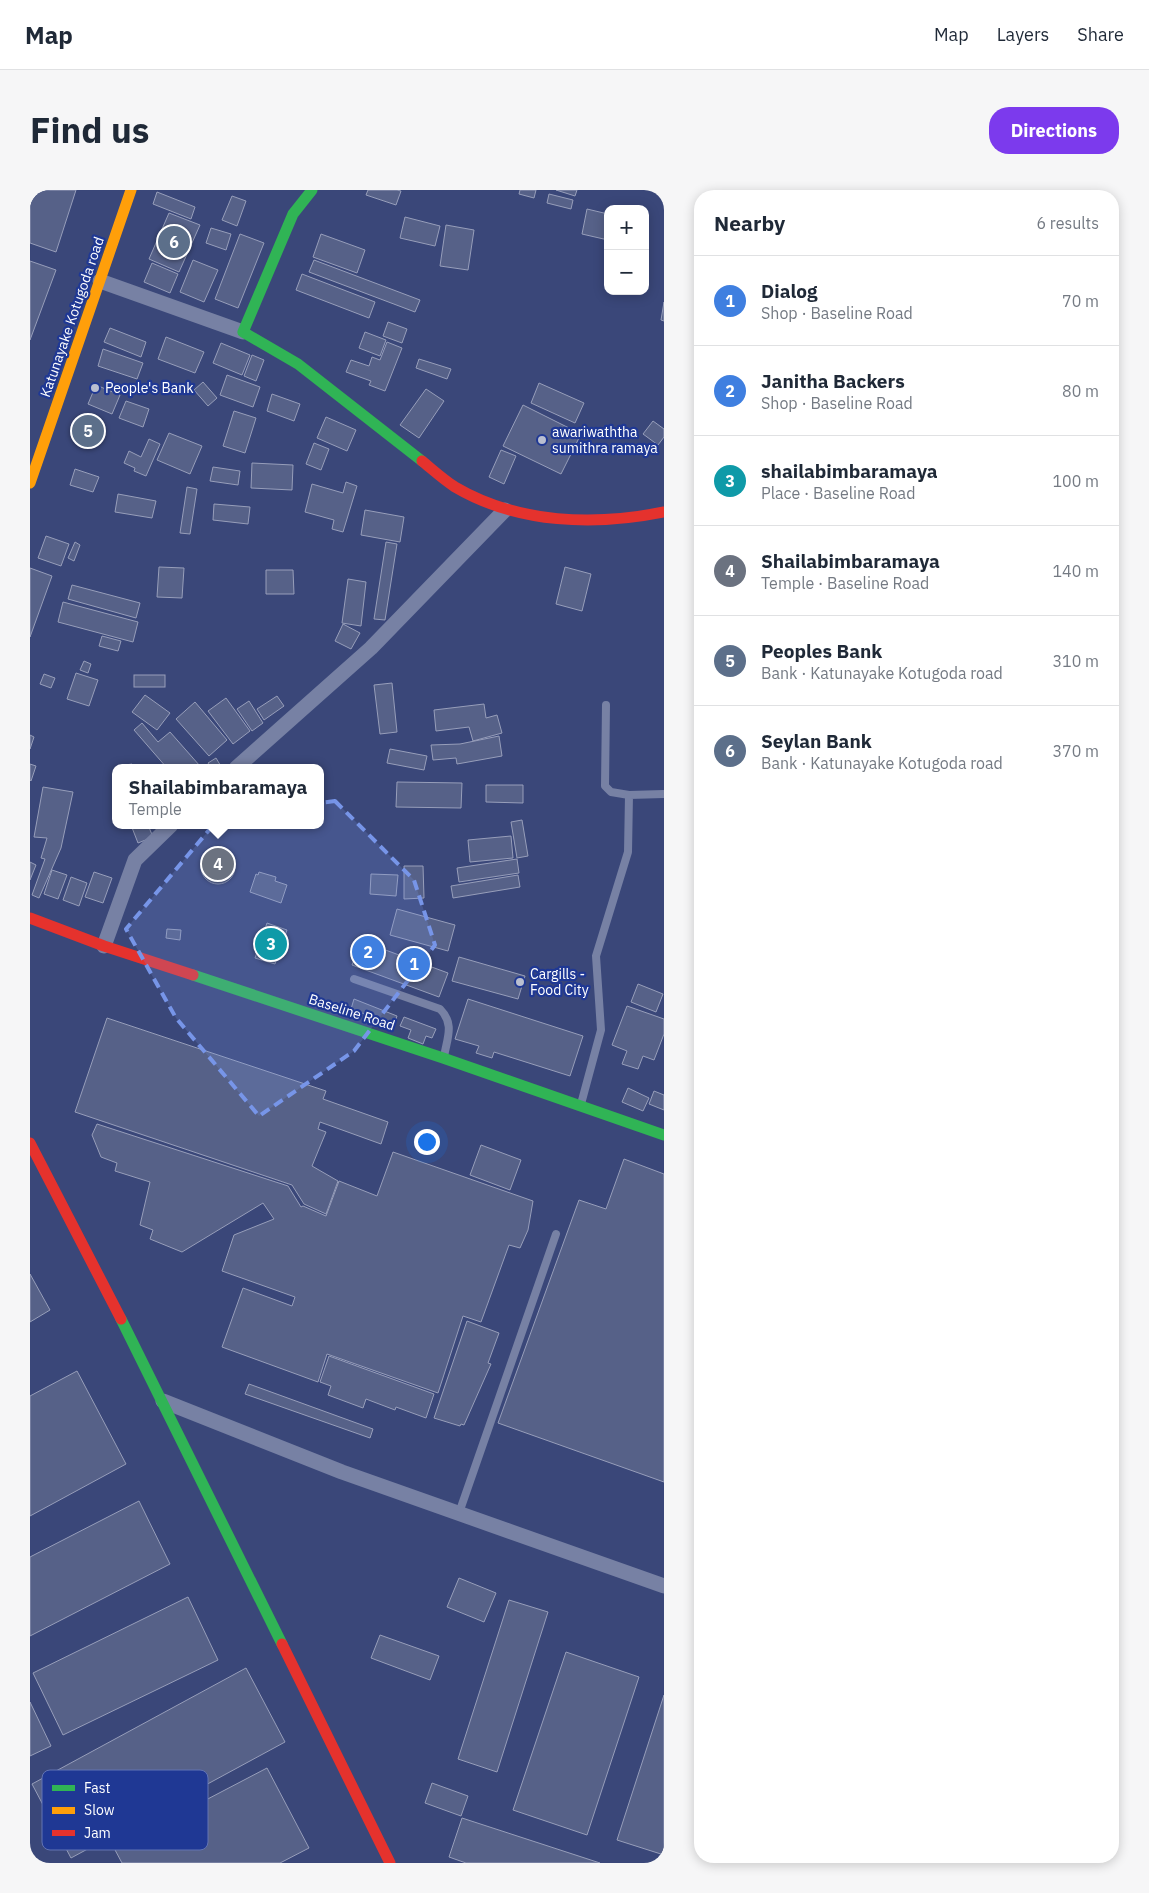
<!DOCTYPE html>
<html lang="en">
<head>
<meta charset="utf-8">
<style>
  :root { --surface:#fff; --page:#f6f6f7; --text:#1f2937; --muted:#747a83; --line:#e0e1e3; --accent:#7c3aed }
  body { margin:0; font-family:"IBM Plex Sans",sans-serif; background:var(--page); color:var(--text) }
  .controls { position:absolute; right:15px; top:15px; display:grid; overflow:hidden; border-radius:10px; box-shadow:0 2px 12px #0003 }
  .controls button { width:45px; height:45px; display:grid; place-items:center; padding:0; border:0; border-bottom:1px solid var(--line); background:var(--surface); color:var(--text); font:25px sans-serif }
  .you { position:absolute; left:396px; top:951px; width:18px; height:18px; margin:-12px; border:4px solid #fff; border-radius:50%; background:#1a73e8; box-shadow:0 0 0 8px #1a73e833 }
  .badge { display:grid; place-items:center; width:32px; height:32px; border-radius:50%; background:var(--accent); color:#fff; font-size:16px; font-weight:700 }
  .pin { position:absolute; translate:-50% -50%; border:2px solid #fff; box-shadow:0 1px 5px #0006 }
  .popup { position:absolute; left:82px; top:574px; width:212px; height:65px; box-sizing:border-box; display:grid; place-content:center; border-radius:10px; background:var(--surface); filter:drop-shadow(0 1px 4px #0005); font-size:16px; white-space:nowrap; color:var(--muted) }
  .popup b { font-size:19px; color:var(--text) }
  .popup::after { content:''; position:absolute; left:50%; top:100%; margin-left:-10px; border:10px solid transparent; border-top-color:var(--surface) }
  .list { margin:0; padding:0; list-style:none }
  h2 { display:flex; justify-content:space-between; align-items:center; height:65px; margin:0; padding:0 20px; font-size:21px }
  h2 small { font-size:16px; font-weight:400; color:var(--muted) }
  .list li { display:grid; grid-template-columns:32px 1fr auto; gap:15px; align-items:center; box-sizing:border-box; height:90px; padding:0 20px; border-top:1px solid var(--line) }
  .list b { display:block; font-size:19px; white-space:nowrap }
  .list p { margin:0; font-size:16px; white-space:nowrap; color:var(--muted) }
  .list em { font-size:16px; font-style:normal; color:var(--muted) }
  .map { position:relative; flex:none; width:634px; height:1673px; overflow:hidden; border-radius:20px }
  header { display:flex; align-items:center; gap:30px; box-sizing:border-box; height:70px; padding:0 25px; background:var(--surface); border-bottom:1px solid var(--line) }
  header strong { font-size:24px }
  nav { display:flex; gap:28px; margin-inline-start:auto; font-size:18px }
  .intro { display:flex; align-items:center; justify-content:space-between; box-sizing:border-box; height:120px; padding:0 30px }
  h1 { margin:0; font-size:35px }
  .button { padding:12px 22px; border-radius:20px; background:var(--accent); color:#fff; font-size:18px; font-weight:700 }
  main { display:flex; gap:30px; padding:0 30px }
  aside { flex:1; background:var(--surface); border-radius:20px; box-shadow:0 2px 12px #0003 }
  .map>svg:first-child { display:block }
</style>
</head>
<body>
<header>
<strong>Map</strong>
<nav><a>Map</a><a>Layers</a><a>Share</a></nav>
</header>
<div class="intro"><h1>Find us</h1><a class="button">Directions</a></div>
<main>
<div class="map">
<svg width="634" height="1673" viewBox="0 0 634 1673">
  <rect width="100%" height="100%" fill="#3a4779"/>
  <g fill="#566188" stroke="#979eba">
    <polygon points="0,0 46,0 26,62 0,53"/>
    <polygon points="338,0 367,0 371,1 366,15 336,5"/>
    <polygon points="490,0 506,0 504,8 489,4"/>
    <polygon points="526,0 547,0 545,6"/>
    <polygon points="127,2 165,17 161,29 123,14"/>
    <polygon points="519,4 543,10 541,19 517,13"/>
    <polygon points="202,6 216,11 207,36 192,30"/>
    <polygon points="557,19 578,24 578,50 552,44"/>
    <polygon points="139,23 170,35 149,82 119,69"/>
    <polygon points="375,27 410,36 405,56 370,48"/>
    <polygon points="416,35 444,40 438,80 410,76"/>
    <polygon points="181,38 201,44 196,60 176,53"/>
    <polygon points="210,44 234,53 208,118 185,109"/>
    <polygon points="291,44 335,60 327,83 283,67"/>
    <polygon points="163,70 188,80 174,112 150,102"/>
    <polygon points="284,70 390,110 385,122 279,82"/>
    <polygon points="0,71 26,80 0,150"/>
    <polygon points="122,73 148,84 140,103 114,92"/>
    <polygon points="272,84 345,112 339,128 266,100"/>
    <polygon points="634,112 634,131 631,130"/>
    <polygon points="358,132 377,139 372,153 353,146"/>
    <polygon points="80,138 116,152 111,167 74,152"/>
    <polygon points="335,142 356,150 350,166 329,158"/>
    <polygon points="136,147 174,162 165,183 128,169"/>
    <polygon points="357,152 372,158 355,201 339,195 341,191 316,182 321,170 339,176 342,167 350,170"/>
    <polygon points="191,153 220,165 212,185 183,173"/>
    <polygon points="73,159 113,173 107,189 68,176"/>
    <polygon points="222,165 234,170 226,191 214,186"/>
    <polygon points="389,169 421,179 417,189 386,178"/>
    <polygon points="197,185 230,197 223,217 190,205"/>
    <polygon points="173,192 187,208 178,216 164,200"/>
    <polygon points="509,193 554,213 545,233 501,213"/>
    <polygon points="66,195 90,205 82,224 58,214"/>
    <polygon points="396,199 414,211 389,248 370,235"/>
    <polygon points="242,204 270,214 264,231 237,221"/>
    <polygon points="96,211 119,219 113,237 89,228"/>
    <polygon points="493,215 551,244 531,284 473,256"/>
    <polygon points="204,221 226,228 215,263 193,256"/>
    <polygon points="296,227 326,240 317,261 287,248"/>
    <polygon points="623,231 634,239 634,247 628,255 613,244"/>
    <polygon points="139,243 172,256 160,284 127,270"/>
    <polygon points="119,249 130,254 116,286 104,281 105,278 94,273 99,261 111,267"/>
    <polygon points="284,253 299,259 291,280 276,274"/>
    <polygon points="471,260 486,266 474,294 459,287"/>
    <polygon points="222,273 263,275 262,300 221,298"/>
    <polygon points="183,277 210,281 208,295 180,291"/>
    <polygon points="45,279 69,287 63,302 40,295"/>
    <polygon points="316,292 327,296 313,342 302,339 304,330 275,322 282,294 313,303"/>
    <polygon points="157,297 167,299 160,344 150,343"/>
    <polygon points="88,304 126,311 122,328 85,322"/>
    <polygon points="184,314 220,317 218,334 183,330"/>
    <polygon points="335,320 374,327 370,352 331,345"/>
    <polygon points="16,346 39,354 31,376 8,368"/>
    <polygon points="45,352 50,355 44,371 38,368"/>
    <polygon points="356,352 367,354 355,430 344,429"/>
    <polygon points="129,377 154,378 152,408 127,407"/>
    <polygon points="535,377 561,384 552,421 526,414"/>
    <polygon points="0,378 22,386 0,447"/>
    <polygon points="236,380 263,380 264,404 236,404"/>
    <polygon points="318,389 336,392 331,436 312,433"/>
    <polygon points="42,395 110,413 106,428 38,409"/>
    <polygon points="33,412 108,432 103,452 28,432"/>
    <polygon points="313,434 330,443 321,459 305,451"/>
    <polygon points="72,446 91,451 88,461 69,456"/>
    <polygon points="54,471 61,474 58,483 50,480"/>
    <polygon points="46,483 68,490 59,516 37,509"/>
    <polygon points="14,484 25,488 21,498 10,494"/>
    <rect x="104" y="485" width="31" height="12"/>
    <polygon points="362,493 367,542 350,544 344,495"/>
    <polygon points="115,505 140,523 127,540 102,522"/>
    <polygon points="247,506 254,516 234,530 227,519"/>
    <polygon points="196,508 220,541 203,554 178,521"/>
    <polygon points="219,511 233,533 222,541 207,519"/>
    <polygon points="165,512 197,550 179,566 146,529"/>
    <polygon points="454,514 456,528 467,525 472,543 443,551 439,537 406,541 404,520"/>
    <polygon points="112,533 128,552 140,542 170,576 168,578 137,578 104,540"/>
    <polygon points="0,545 4,547 0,559"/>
    <polygon points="469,546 472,566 427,574 426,568 403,570 401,555 430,554"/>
    <polygon points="360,559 397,566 394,580 357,573"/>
    <polygon points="186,568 192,578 181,578 178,573"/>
    <polygon points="0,574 6,576 1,591 0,590"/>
    <polygon points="102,574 102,578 90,578 89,576"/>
    <polygon points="367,592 432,593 431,618 366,617"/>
    <polygon points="456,595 493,595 493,613 456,612"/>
    <polygon points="13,597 43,602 31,658 9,708 2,705 15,669 11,668 17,648 4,647"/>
    <polygon points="492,630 498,666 487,668 481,632"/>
    <polygon points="101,635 118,635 123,647 108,653"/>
    <polygon points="481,646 483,668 440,672 438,650"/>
    <circle cx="188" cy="677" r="17"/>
    <polygon points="487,669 489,683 429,692 427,678"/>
    <polygon points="0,672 6,675 0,690"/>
    <polygon points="374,676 393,676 394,708 374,709"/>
    <polygon points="22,680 37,685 28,709 14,704"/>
    <polygon points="64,682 82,688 73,713 55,707"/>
    <polygon points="229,682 246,687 245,691 257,695 251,713 220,702 226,684 228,685"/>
    <polygon points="341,684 368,685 366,706 340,704"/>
    <polygon points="488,685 490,697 423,708 421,696"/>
    <polygon points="41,687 57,693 49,716 33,710"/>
    <polygon points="367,719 425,735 418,761 360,745"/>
    <polygon points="237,733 257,740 245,774 225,768"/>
    <polygon points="137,739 151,740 150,750 136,748"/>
    <polygon points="331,751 418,783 409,807 322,775"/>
    <polygon points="429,767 495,786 488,809 422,791"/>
    <polygon points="608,794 633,804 626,822 601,812"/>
    <polygon points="324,809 367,826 364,835 321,819"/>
    <polygon points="438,809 553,846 540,886 464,862 462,868 446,863 449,856 425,849"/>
    <polygon points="597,816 634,829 634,844 624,870 613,866 608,879 592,874 597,861 582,855"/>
    <polygon points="374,827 406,839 402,848 396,846 393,854 378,848 381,840 370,836"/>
    <polygon points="77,828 296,901 293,909 358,932 351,954 290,932 288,939 296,942 282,976 308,991 296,1024 274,1014 262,995 45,922"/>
    <polygon points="598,898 619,908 613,921 592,912"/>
    <polygon points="624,901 634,905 634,920 619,914"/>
    <polygon points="67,934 258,996 271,1017 273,1016 296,1026 309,991 347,1006 363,962 503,1011 498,1040 490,1058 479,1055 451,1132 433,1126 408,1203 297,1164 288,1192 192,1157 213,1098 262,1116 265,1107 192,1081 204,1045 244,1029 233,1013 152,1062 120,1049 123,1040 110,1035 120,992 85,981 87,973 71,967 62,945"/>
    <polygon points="451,955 491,970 480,1000 440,985"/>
    <polygon points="594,969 634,984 634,1292 468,1233 549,1010 576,1019"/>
    <polygon points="0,1084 20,1120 0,1132"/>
    <polygon points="437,1131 469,1143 458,1173 461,1174 434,1235 431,1234 430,1236 404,1228"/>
    <polygon points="299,1166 404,1204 396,1228 366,1217 365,1220 336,1209 333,1218 298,1205 301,1196 290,1192"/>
    <polygon points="47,1181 96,1274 0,1326 0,1206"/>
    <polygon points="219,1194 343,1239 340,1248 215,1204"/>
    <polygon points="109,1311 140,1374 0,1446 0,1367"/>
    <polygon points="429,1388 466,1403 454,1432 417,1417"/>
    <polygon points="158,1407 188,1470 33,1545 3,1483"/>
    <polygon points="479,1410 518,1422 467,1582 428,1569"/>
    <polygon points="350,1445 409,1466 400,1490 341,1468"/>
    <polygon points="536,1462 609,1487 557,1645 483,1620"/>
    <polygon points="216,1478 255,1552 41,1668 2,1594"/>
    <polygon points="634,1505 634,1665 587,1650"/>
    <polygon points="0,1512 21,1556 0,1566"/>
    <polygon points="237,1578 279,1658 250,1673 92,1673 84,1658"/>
    <polygon points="402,1593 438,1606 431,1626 395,1613"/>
    <polygon points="432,1628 570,1673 436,1673 419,1667"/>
  </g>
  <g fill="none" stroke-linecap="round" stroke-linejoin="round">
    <g stroke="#7781a4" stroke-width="8">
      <polyline points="576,515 575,596 581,602 599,605"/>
      <path d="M324 789 410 819C425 834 417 848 414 867"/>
      <polyline points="551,914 571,840 566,766 598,662 599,605 634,604"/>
      <polyline points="429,1323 526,1044"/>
    </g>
    <g stroke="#7781a4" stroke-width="15">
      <polyline points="70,91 213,142"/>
      <polyline points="206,578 341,458 475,320"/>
      <polyline points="74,756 105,670 141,635"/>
      <polyline points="133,1211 312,1282 634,1396"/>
    </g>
    <g stroke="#30b455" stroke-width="11">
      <polyline points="282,0 263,24 213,142 268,174 392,271"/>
      <polyline points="163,785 413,868 634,945"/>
      <polyline points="91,1129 252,1454"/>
    </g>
    <polyline stroke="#ff9f0a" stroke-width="11" points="0,293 101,0"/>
    <g stroke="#e5322d" stroke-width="11">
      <path d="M392 271C403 280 414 290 425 297 488 334 565 336 634 322"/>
      <polyline points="0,728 74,756 163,785"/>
      <polyline points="0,953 91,1129"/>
      <polyline points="252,1454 360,1673"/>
    </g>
  </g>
  <path fill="#7795e8" fill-opacity="0.2" stroke="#7795e8" stroke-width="4" stroke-dasharray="10 6" stroke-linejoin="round" d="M305 611 384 690 405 755 324 861 229 926 146 828 96 739 190 627Z"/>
  <g fill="#babfd0" stroke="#1f3894" stroke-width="2">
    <circle cx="65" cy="198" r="5"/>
    <circle cx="512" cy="250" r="5"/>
    <circle cx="490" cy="792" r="5"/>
  </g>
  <g text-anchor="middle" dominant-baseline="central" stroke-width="4.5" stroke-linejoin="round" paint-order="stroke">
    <g font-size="14" fill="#fff" stroke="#1f3894">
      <text transform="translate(42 127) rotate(-71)">Katunayake Kotugoda road</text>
      <text transform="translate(322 822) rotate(18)">Baseline Road</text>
    </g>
    <g font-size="14" fill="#fff" stroke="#1f3894" text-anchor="start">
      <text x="75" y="198">People's Bank</text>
      <text x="522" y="242">awariwaththa<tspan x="522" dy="16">sumithra ramaya</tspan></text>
      <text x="500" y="784">Cargills -<tspan x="500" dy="16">Food City</tspan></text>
    </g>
  </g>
  <rect x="12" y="1580" width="166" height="80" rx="8" fill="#1f3894" stroke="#6274b4" stroke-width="1"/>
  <rect x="22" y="1595" width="23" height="6" fill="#30b455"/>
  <rect x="22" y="1617" width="23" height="7" fill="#ff9f0a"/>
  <rect x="22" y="1640" width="23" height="6" fill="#e5322d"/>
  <g font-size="14" fill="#fff">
    <text x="54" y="1603">Fast</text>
    <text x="54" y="1625">Slow</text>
    <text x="54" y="1648">Jam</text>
  </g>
</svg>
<div class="controls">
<button>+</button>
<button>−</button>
</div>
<div class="you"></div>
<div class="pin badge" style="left:384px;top:774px;background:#3f7fe0">1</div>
<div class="pin badge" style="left:338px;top:762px;background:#3f7fe0">2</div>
<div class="pin badge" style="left:241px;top:754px;background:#0f9aa8">3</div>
<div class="pin badge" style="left:188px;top:674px;background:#6b7280">4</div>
<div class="popup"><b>Shailabimbaramaya</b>Temple</div>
<div class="pin badge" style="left:58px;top:241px;background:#5c6f8a">5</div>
<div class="pin badge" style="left:144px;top:52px;background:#5c6f8a">6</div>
</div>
<aside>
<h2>Nearby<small>6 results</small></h2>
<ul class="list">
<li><span class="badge" style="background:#3f7fe0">1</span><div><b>Dialog</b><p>Shop · Baseline Road</p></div><em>70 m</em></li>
<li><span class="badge" style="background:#3f7fe0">2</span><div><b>Janitha Backers</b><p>Shop · Baseline Road</p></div><em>80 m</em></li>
<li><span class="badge" style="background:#0f9aa8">3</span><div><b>shailabimbaramaya</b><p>Place · Baseline Road</p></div><em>100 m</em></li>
<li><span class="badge" style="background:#6b7280">4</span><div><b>Shailabimbaramaya</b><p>Temple · Baseline Road</p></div><em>140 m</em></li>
<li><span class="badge" style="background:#5c6f8a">5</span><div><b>Peoples Bank</b><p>Bank · Katunayake Kotugoda road</p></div><em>310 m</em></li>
<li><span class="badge" style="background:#5c6f8a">6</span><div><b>Seylan Bank</b><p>Bank · Katunayake Kotugoda road</p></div><em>370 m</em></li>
</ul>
</aside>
</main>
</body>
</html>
